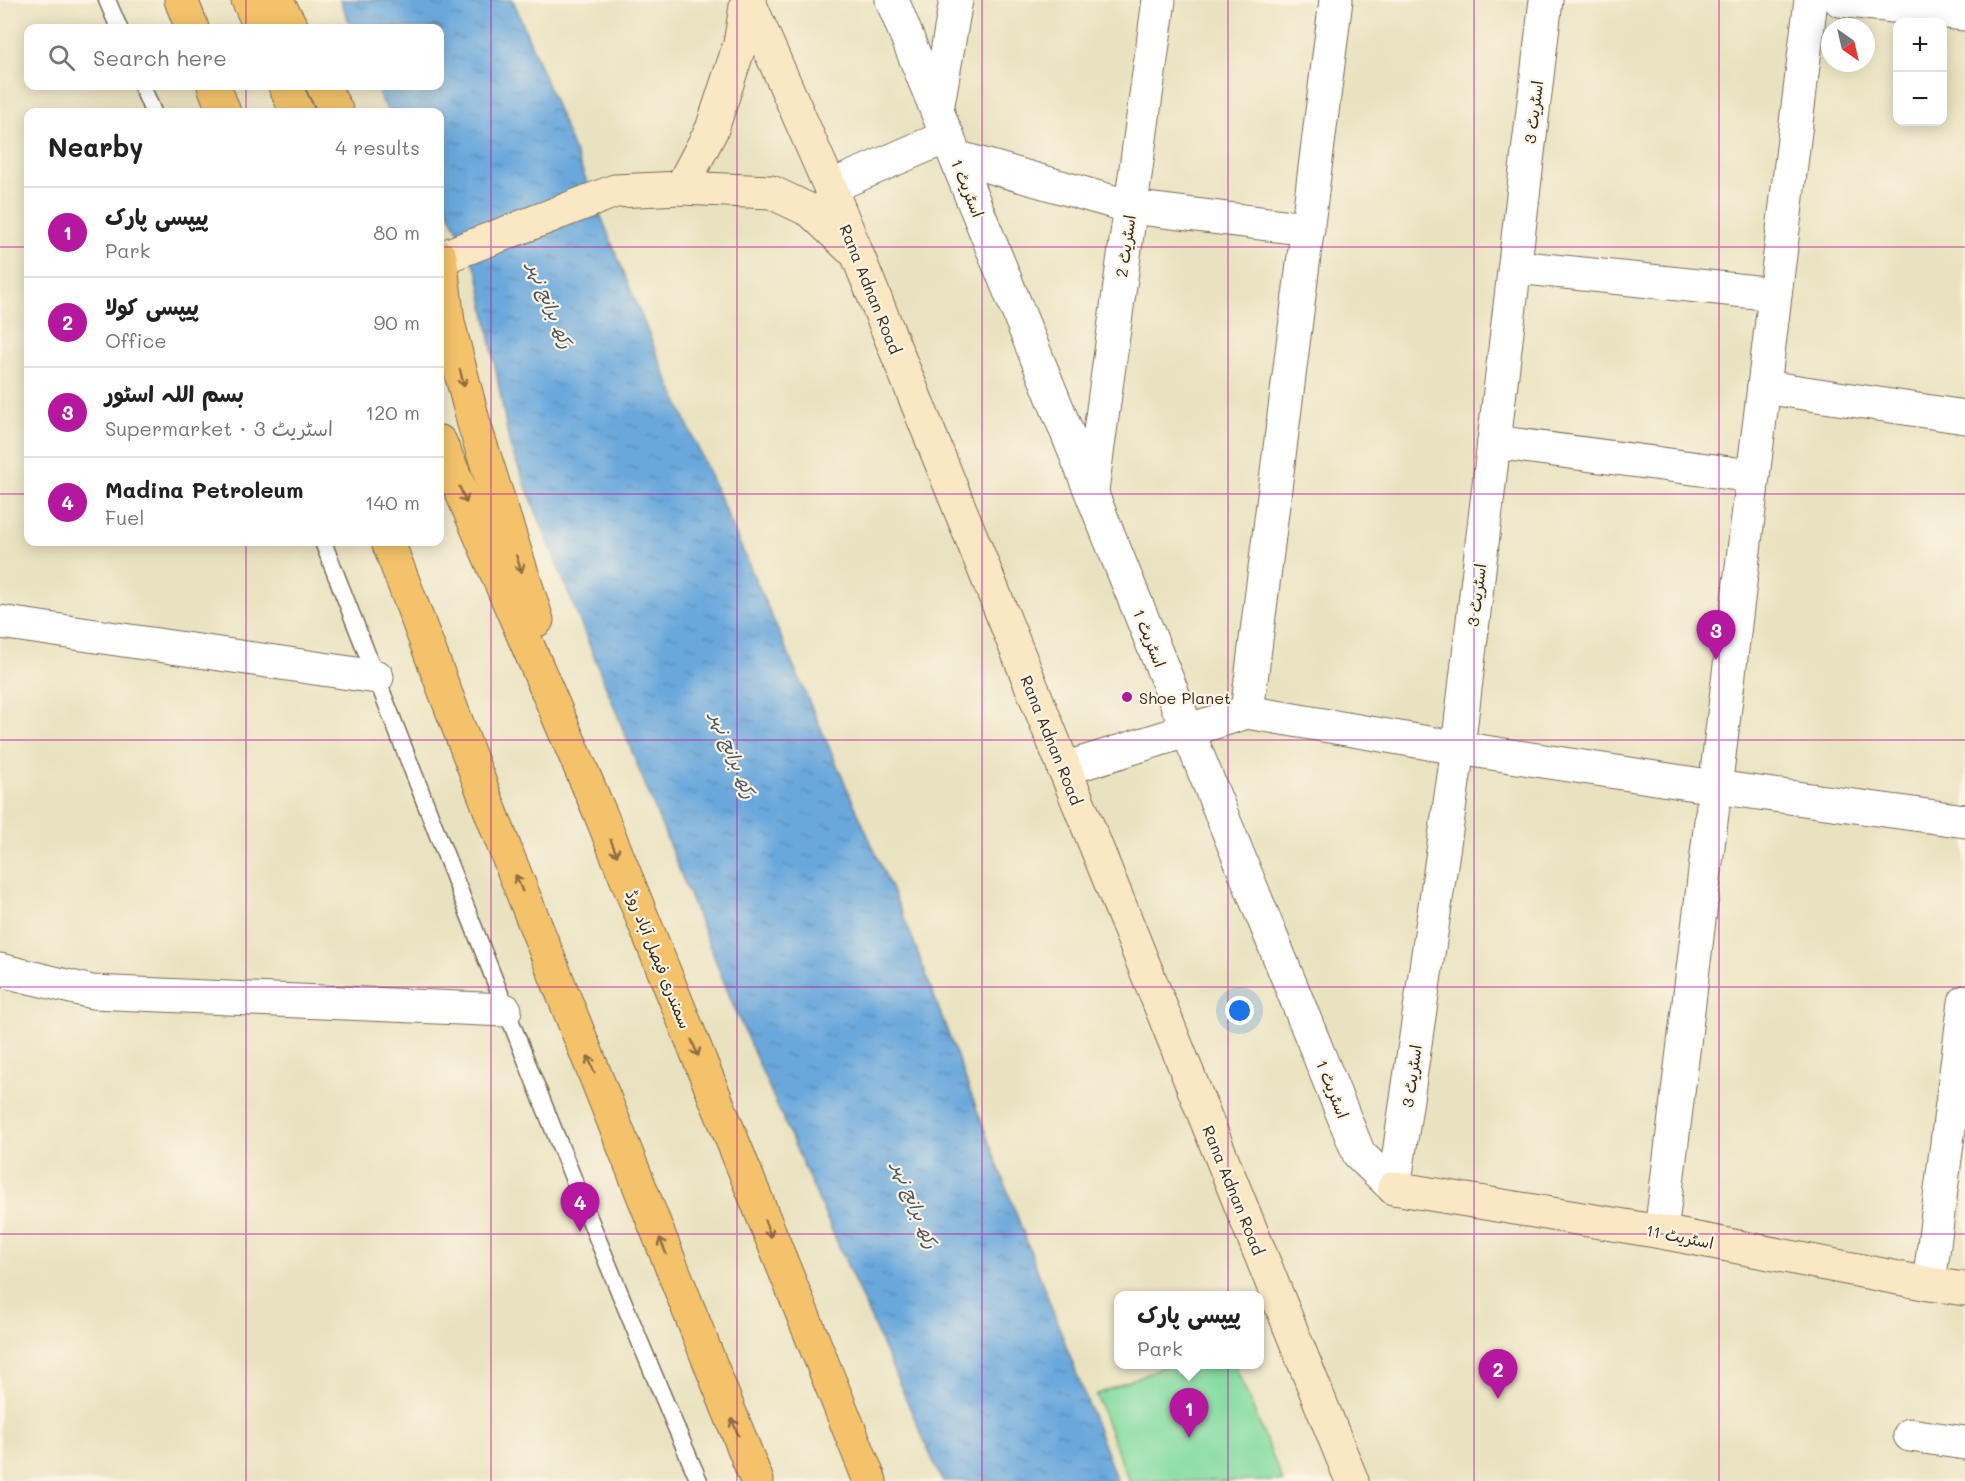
<!DOCTYPE html>
<html lang="en">
<head>
<meta charset="utf-8">
<style>
  :root { --surface:#fff; --page:#f6f6f6; --text:#222; --muted:#767676; --line:#e0e0e0; --accent:#b5179e }
  body { margin:0; font-family:Mali,"Playpen Sans Arabic",sans-serif; background:var(--page); color:var(--text) }
  .controls { position:absolute; right:18px; top:18px; display:grid; overflow:hidden; border-radius:12px; box-shadow:0 3px 15px #0003 }
  .controls button { width:54px; height:54px; display:grid; place-items:center; padding:0; border:0; border-bottom:2px solid var(--line); background:var(--surface); color:var(--text); font:30px sans-serif }
  .compass { position:absolute; left:1821px; top:18px; width:54px; height:54px; border-radius:50%; background:var(--surface); box-shadow:0 3px 15px #0003; rotate:146deg }
  .you { position:absolute; left:1240px; top:1011px; width:21px; height:21px; margin:-15px; border:4px solid #fff; border-radius:50%; background:#1a73e8; box-shadow:0 0 0 9px #1a73e833 }
  .badge { display:grid; place-items:center; width:39px; height:39px; border-radius:50%; background:var(--accent); color:#fff; font-size:20px; font-weight:700 }
  .pin { position:absolute; translate:-50% -50px; filter:drop-shadow(0 2px 3px #0008) }
  .pin::after { content:''; position:absolute; top:32px; width:21px; height:18px; background:inherit; clip-path:polygon(0 0,100% 0,50% 100%) }
  .popup { position:absolute; left:1114px; top:1291px; width:150px; height:78px; box-sizing:border-box; display:grid; place-content:center; border-radius:12px; background:var(--surface); filter:drop-shadow(0 2px 4px #0005); font-size:20px; white-space:nowrap; color:var(--muted) }
  .popup b { font-size:22px; color:var(--text) }
  .popup::after { content:''; position:absolute; left:50%; top:100%; margin-left:-12px; border:12px solid transparent; border-top-color:var(--surface) }
  .list { margin:0; padding:0; list-style:none }
  h2 { display:flex; justify-content:space-between; align-items:center; height:78px; margin:0; padding:0 24px; font-size:26px }
  h2 small { font-size:20px; font-weight:400; color:var(--muted) }
  .list li { display:grid; grid-template-columns:39px 1fr auto; gap:18px; align-items:center; box-sizing:border-box; height:90px; padding:0 24px; border-top:2px solid var(--line) }
  .list b { display:block; font-size:22px; white-space:nowrap }
  .list p { margin:0; font-size:20px; white-space:nowrap; color:var(--muted) }
  .list em { font-size:20px; font-style:normal; color:var(--muted) }
  .icon { flex:none; width:33px; height:33px; fill:none; stroke:currentColor; stroke-width:2; stroke-linecap:round; stroke-linejoin:round }
  .map { position:relative; flex:none; width:1965px; height:1481px; overflow:hidden }
  .search { position:absolute; background:var(--surface); box-shadow:0 3px 15px #0003; left:24px; top:24px; width:420px; height:66px; display:flex; align-items:center; gap:15px; box-sizing:border-box; padding:0 21px; border-radius:12px; color:var(--muted); font-size:22px }
  .panel { position:absolute; background:var(--surface); box-shadow:0 3px 15px #0003; left:24px; top:108px; width:420px; height:438px; border-radius:12px }
  .map>svg:first-child { display:block }
</style>
</head>
<body>
<div class="map">
<svg width="1965" height="1481" viewBox="0 0 1965 1481">
  <defs>
    <pattern id="water-ripples" width="26" height="14" patternUnits="userSpaceOnUse" patternTransform="scale(1.5)"><rect width="26" height="14" fill="#6aa8dc"/><path d="M2 4q2-2 4 0t4 0M15 11q2-2 4 0t4 0" fill="none" stroke="#5889b2"/></pattern>
  </defs>
  <rect width="100%" height="100%" fill="#fcf5e5"/>
  <filter id="ink" filterUnits="userSpaceOnUse"><feTurbulence type="fractalNoise" baseFrequency=".0167" numOctaves="2"/><feDisplacementMap in="SourceGraphic" scale="12" xChannelSelector="R" yChannelSelector="G"/><feConvolveMatrix kernelMatrix="1 2 1 2 8 2 1 2 1" color-interpolation-filters="sRGB"/></filter>
  <filter id="wash" filterUnits="userSpaceOnUse"><feTurbulence type="fractalNoise" baseFrequency=".008" numOctaves="4" result="noise"/><feDisplacementMap in="SourceGraphic" scale="24" xChannelSelector="R" yChannelSelector="G"/><feGaussianBlur stdDeviation="1.35" result="paint"/><feColorMatrix in="noise" values="0 0 0 0 0 0 0 0 0 0 0 0 0 0 0 0 0 1.4 0 .05"/><feComposite in="paint" operator="in"/></filter>
  <g filter="url(#wash)">
    <rect width="100%" height="100%" fill="#e9e2c0"/>
    <polygon fill="#82dba0" stroke="#5e825f" stroke-width="1.5" points="1169,1364 1235,1365 1283,1481 1129,1481 1096,1395"/>
    <polygon fill="url(#water-ripples)" stroke="#52697d" stroke-width="1.5" points="340,0 513,0 661,364 908,927 1117,1481 942,1481 736,1012 510,446 478,273 440,193 440,112 388,112 375,86 440,86 440,28 352,28"/>
  </g>
  <g filter="url(#ink)">
    <g fill="none" stroke-linecap="round" stroke-linejoin="round">
      <defs>
        <g id="lane">
          <polyline points="107,0 119,28"/>
          <polyline points="142,86 153,112"/>
          <path d="M323 542C447 855 565 1171 699 1481"/>
        </g>
        <g id="street">
          <polyline points="892,0 1359,1154 1394,1188"/>
          <polyline points="1840,0 1965,14"/>
          <polyline points="937,110 956,0"/>
          <polyline points="956,157 1131,207 1308,229"/>
          <polyline points="830,187 948,136"/>
          <polyline points="1515,267 1775,294"/>
          <polyline points="1764,387 1965,417"/>
          <polyline points="1494,442 1753,476"/>
          <polyline points="1092,490 1159,0"/>
          <polyline points="0,622 377,677"/>
          <polyline points="1247,712 1336,0"/>
          <polyline points="1064,769 1247,712 1458,748 1715,787 1965,821"/>
          <polyline points="0,970 92,992 505,1010"/>
          <polyline points="1394,1188 1458,748 1546,0"/>
          <polyline points="1661,1232 1811,0"/>
          <polyline points="1929,1284 1965,1002"/>
          <polyline points="1910,1435 1965,1443"/>
        </g>
        <g id="secondary">
          <polyline points="747,0 740,44 712,129 681,188 771,192 811,211 850,248"/>
          <polyline points="748,0 830,187 1352,1481"/>
          <polyline points="441,258 615,191 681,188"/>
          <polyline points="1394,1188 1661,1232 1929,1284 1965,1289"/>
        </g>
        <g id="highway">
          <polyline points="181,0 192,28"/>
          <polyline points="248,0 261,28"/>
          <polyline points="276,0 292,28"/>
          <polyline points="214,86 224,112"/>
          <polyline points="285,86 297,112"/>
          <polyline points="323,86 337,112"/>
          <polyline points="440,257 448,322 474,424 537,620"/>
          <polyline points="440,442 600,813 870,1481"/>
          <polyline points="388,542 505,849 757,1481"/>
        </g>
      </defs>
      <use href="#lane" stroke="#786a57" stroke-width="19"/>
      <use href="#street" stroke="#786a57" stroke-width="35"/>
      <use href="#secondary" stroke="#786a57" stroke-width="35"/>
      <use href="#highway" stroke="#786a57" stroke-width="35"/>
      <use href="#lane" stroke="#fff" stroke-width="16"/>
      <use href="#street" stroke="#fff" stroke-width="33"/>
      <use href="#secondary" stroke="#fae7c3" stroke-width="33"/>
      <use href="#highway" stroke="#f3c26a" stroke-width="33"/>
    </g>
    <defs><path id="oneway-shaft" d="M-6 0H5M1.5-3L5.5 0L1.5 3" fill="none" stroke-width="1.6" stroke-linecap="round" stroke-linejoin="round" transform="scale(1.5)"/></defs>
    <g stroke="#8e6e40">
      <use href="#oneway-shaft" transform="translate(462 378) rotate(76)"/>
      <use href="#oneway-shaft" transform="translate(463 495) rotate(67)"/>
      <use href="#oneway-shaft" transform="translate(519 564) rotate(72)"/>
      <use href="#oneway-shaft" transform="translate(614 848) rotate(68)"/>
      <use href="#oneway-shaft" transform="translate(519 883) rotate(-112)"/>
      <use href="#oneway-shaft" transform="translate(695 1048) rotate(68)"/>
      <use href="#oneway-shaft" transform="translate(591 1064) rotate(-112)"/>
      <use href="#oneway-shaft" transform="translate(768 1229) rotate(68)"/>
      <use href="#oneway-shaft" transform="translate(663 1246) rotate(-112)"/>
      <use href="#oneway-shaft" transform="translate(735 1427) rotate(-112)"/>
    </g>
  </g>
  <path fill="none" stroke="#b5179e" stroke-width="1.5" stroke-opacity="0.55" d="M246 0V28M491 0V1481M737 0V1481M982 0V1481M1228 0V1481M1474 0V1481M1719 0V1481M246 86V112M0 247H28M440 247H1965M0 494H28M440 494H1965M246 542V1481M0 740H1965M0 987H1965M0 1234H1965"/>
  <circle fill="#b5179e" stroke="#fcf5e5" stroke-width="2" cx="1127" cy="697" r="6"/>
  <g text-anchor="middle" dominant-baseline="central" stroke-width="4.5" stroke-linejoin="round" paint-order="stroke">
    <g font-size="16" fill="#3b2a1e" stroke="#fcf5e5">
      <text transform="translate(1533 112) rotate(-83)">اسٹریٹ 3</text>
      <text transform="translate(968 188) rotate(68)">اسٹریٹ 1</text>
      <text transform="translate(1125 246) rotate(-82)">اسٹریٹ 2</text>
      <text transform="translate(871 289) rotate(68)">Rana Adnan Road</text>
      <text transform="translate(1476 595) rotate(-83)">اسٹریٹ 3</text>
      <text transform="translate(1150 638) rotate(68)">اسٹریٹ 1</text>
      <text transform="translate(1052 740) rotate(68)">Rana Adnan Road</text>
      <text transform="translate(659 959) rotate(68)">سمندری فیصل آباد روڈ</text>
      <text transform="translate(1411 1076) rotate(-82)">اسٹریٹ 3</text>
      <text transform="translate(1333 1089) rotate(68)">اسٹریٹ 1</text>
      <text transform="translate(1234 1190) rotate(68)">Rana Adnan Road</text>
      <text transform="translate(1680 1236) rotate(11)">اسٹریٹ 11</text>
    </g>
    <g font-size="16" fill="#3b2a1e" stroke="#fcf5e5" text-anchor="start">
      <text x="1139" y="697">Shoe Planet</text>
    </g>
    <g font-size="18" font-style="italic" fill="#4b5660" stroke="#fcf5e5">
      <text transform="translate(551 305) rotate(68)">رکھ برانچ نہر</text>
      <text transform="translate(734 755) rotate(68)">رکھ برانچ نہر</text>
      <text transform="translate(916 1205) rotate(68)">رکھ برانچ نہر</text>
    </g>
  </g>
</svg>
<div class="controls">
<button>+</button>
<button>−</button>
</div>
<svg class="compass" viewBox="-18 -18 36 36"><path d="M0-13l5 13h-10z" fill="#e53935"/><path d="M0 13l5-13h-10z" fill="#767676"/></svg>
<div class="you"></div>
<div class="pin badge" style="left:1189px;top:1438px">1</div>
<div class="popup"><b>پیپسی پارک</b>Park</div>
<div class="pin badge" style="left:1498px;top:1399px">2</div>
<div class="pin badge" style="left:1716px;top:660px">3</div>
<div class="pin badge" style="left:580px;top:1232px">4</div>
<div class="search"><svg class="icon" aria-label="search" viewBox="0 0 24 24"><circle cx="10" cy="10" r="6"/><path d="M15 15l6 6"/></svg>Search here</div>
<section class="panel">
<h2>Nearby<small>4 results</small></h2>
<ul class="list">
<li><span class="badge">1</span><div><b>پیپسی پارک</b><p>Park</p></div><em>80 m</em></li>
<li><span class="badge">2</span><div><b>پیپسی کولا</b><p>Office</p></div><em>90 m</em></li>
<li><span class="badge">3</span><div><b>بسم اللہ اسٹور</b><p>Supermarket · اسٹریٹ 3</p></div><em>120 m</em></li>
<li><span class="badge">4</span><div><b>Madina Petroleum</b><p>Fuel</p></div><em>140 m</em></li>
</ul>
</section>
</div>
</body>
</html>
